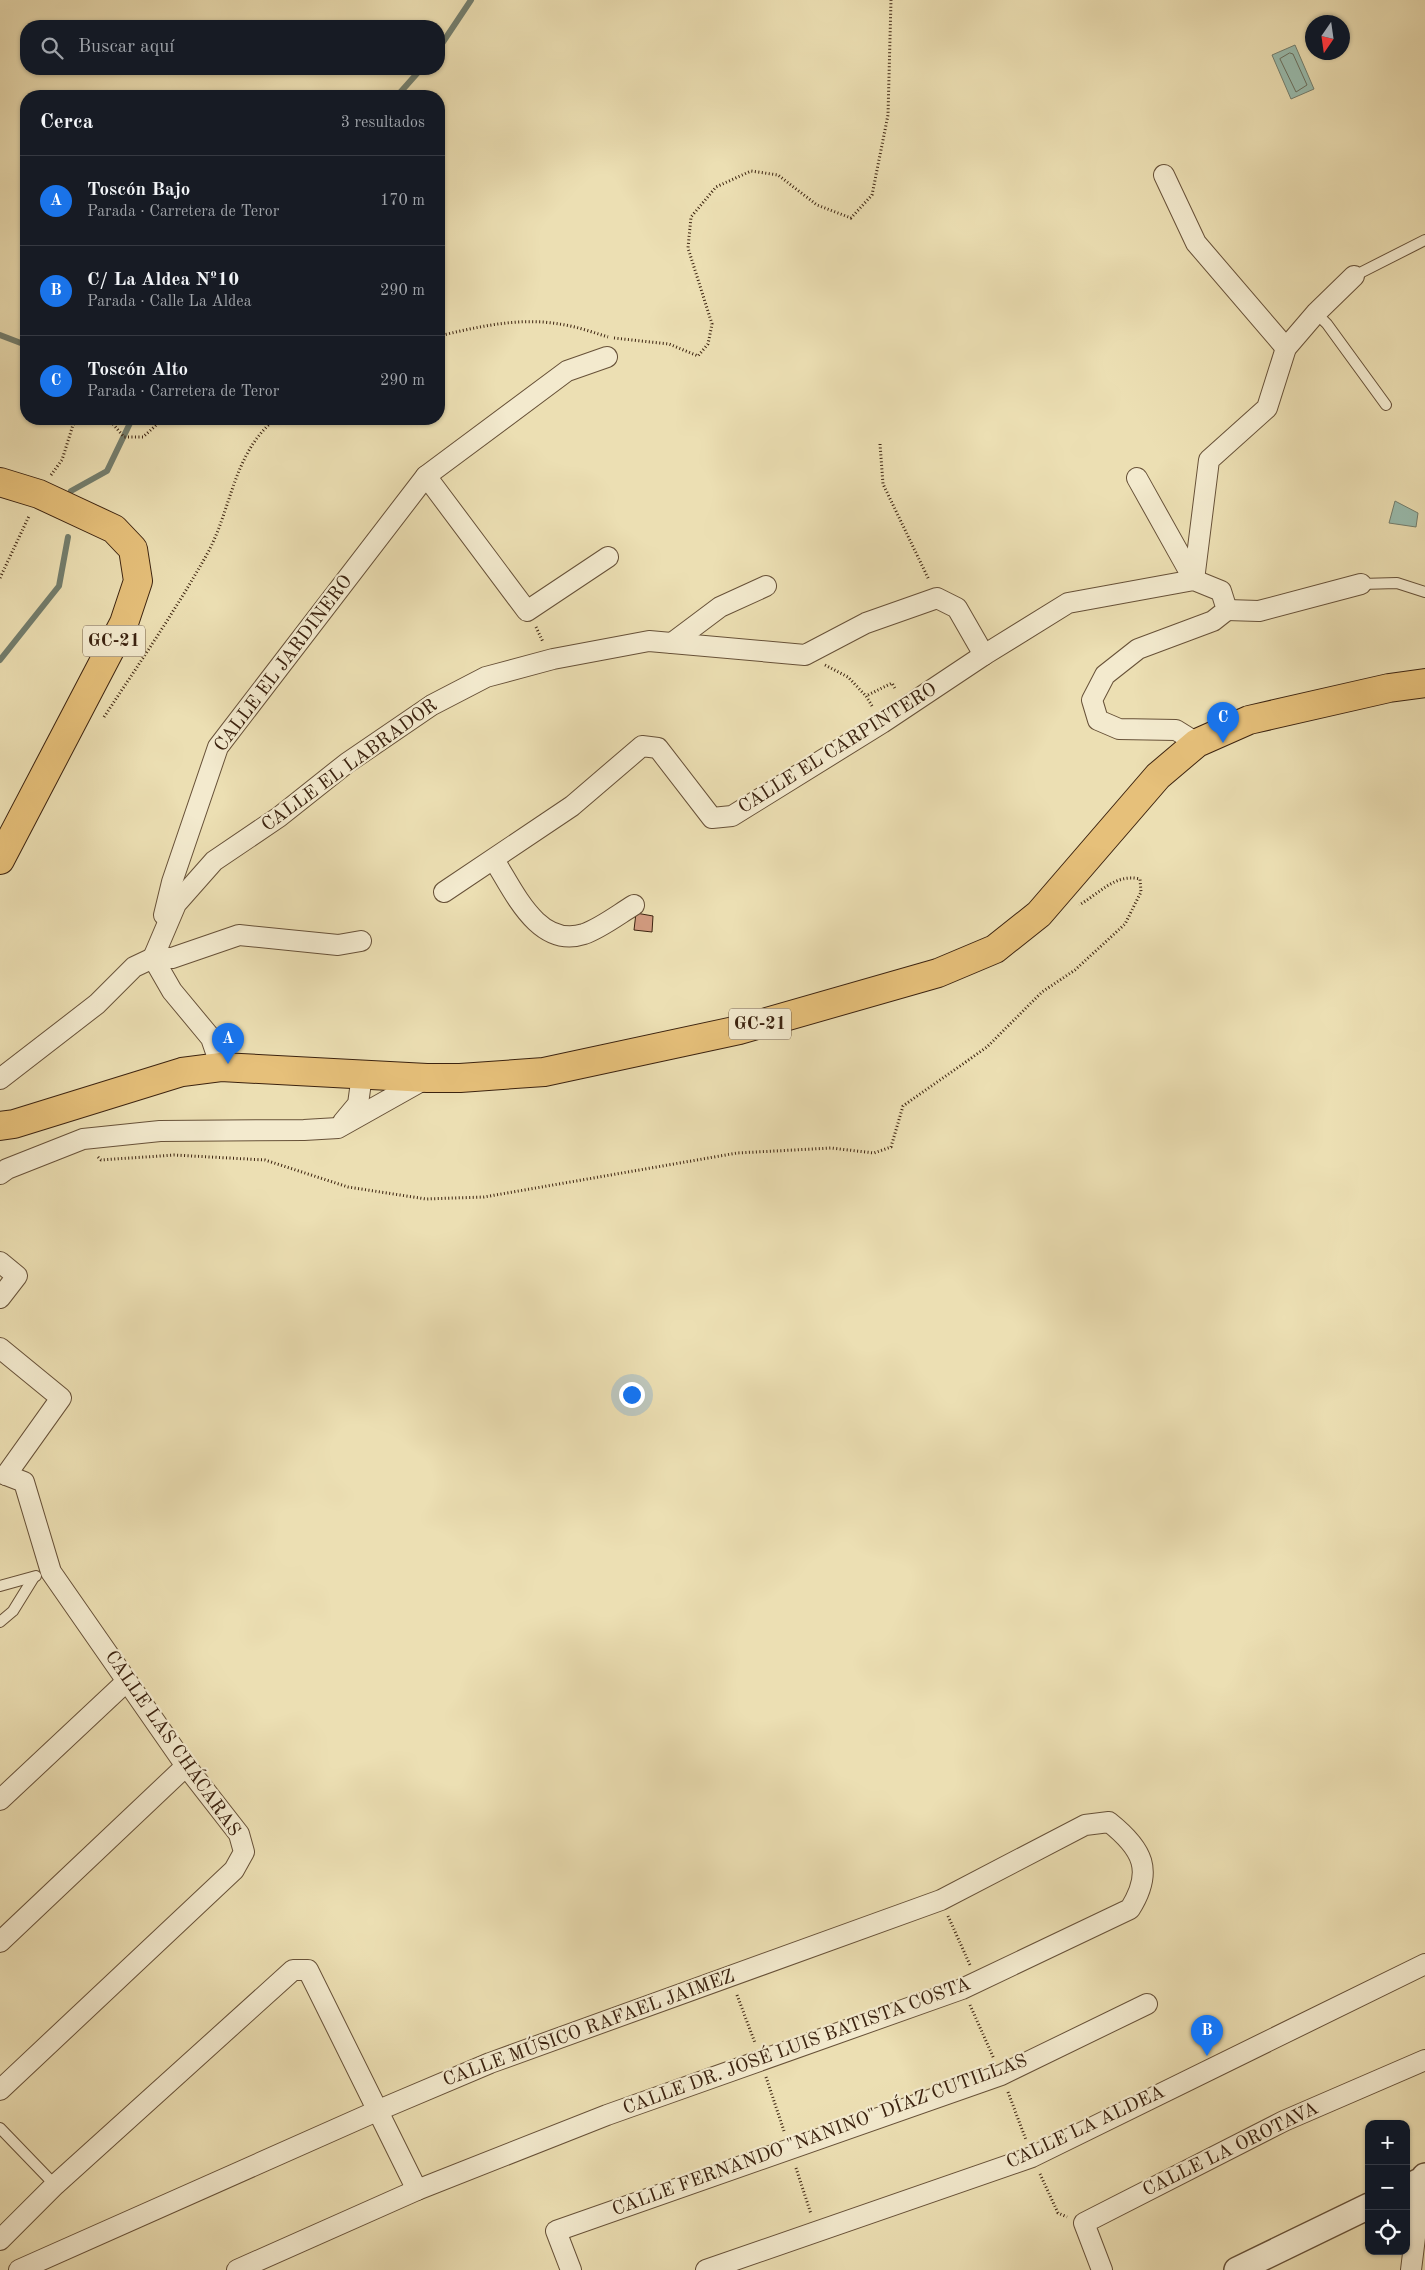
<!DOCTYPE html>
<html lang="es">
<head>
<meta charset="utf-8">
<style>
  :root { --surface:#171b24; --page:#242831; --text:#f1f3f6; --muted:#9ea1a6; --line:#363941; --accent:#1a73e8 }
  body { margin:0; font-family:"Old Standard TT",serif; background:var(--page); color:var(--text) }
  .controls { position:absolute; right:15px; bottom:15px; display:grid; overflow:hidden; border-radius:10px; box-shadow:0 1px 4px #0004 }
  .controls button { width:45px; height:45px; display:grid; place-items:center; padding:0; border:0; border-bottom:1px solid var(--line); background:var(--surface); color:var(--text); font:25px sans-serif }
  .compass { position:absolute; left:1305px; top:15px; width:45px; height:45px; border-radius:50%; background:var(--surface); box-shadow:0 1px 4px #0004; rotate:193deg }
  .you { position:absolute; left:631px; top:1394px; width:18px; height:18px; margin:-12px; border:4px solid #fff; border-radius:50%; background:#1a73e8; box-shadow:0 0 0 8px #1a73e833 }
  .badge { display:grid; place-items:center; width:32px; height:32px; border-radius:50%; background:var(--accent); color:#fff; font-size:16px; font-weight:700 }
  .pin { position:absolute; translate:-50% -41px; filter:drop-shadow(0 1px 2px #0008) }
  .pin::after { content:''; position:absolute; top:26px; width:18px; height:15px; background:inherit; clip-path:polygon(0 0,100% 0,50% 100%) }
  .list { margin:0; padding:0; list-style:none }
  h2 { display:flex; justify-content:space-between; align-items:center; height:65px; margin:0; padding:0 20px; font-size:21px }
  h2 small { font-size:16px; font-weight:400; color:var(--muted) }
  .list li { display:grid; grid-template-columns:32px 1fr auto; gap:15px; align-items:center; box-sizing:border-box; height:90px; padding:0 20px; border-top:1px solid var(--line) }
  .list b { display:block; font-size:19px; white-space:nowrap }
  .list p { margin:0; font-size:16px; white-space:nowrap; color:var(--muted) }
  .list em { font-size:16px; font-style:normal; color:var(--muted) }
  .icon { flex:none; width:28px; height:28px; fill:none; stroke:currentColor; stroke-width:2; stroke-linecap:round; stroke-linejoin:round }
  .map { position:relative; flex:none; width:1425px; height:2270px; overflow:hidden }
  .search { position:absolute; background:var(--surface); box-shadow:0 1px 4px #0004; left:20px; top:20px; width:425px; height:55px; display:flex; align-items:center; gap:12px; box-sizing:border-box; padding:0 18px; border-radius:20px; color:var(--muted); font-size:19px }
  .panel { position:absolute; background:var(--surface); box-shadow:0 1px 4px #0004; left:20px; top:90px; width:425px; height:335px; border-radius:20px }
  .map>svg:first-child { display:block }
</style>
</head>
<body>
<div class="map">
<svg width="1425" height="2270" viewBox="0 0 1425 2270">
  <rect width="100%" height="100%" fill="#ecdfb3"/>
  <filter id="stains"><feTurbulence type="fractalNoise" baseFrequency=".004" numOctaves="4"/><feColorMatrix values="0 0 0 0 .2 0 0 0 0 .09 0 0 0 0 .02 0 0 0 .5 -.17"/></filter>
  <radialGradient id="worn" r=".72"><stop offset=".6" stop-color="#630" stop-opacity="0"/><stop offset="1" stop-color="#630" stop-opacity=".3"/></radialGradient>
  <g fill="#99bcae" stroke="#737e6e">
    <polygon points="1295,45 1314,89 1291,99 1272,55"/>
    <polygon points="1395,501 1418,513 1416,527 1389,523"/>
  </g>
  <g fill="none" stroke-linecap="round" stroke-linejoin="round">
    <polygon stroke="#6a6f5e" stroke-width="1" points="1290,53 1293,54 1307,85 1296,92 1280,59"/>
    <g stroke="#737e6e" stroke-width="6">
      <polyline points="439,48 471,0"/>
      <polyline points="397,96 421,69"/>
      <polyline points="0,335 26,345"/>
      <polyline points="71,491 107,471 132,419"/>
      <polyline points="0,660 59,586 68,537"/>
    </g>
  </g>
  <polygon fill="#d39c81" stroke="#3b220f" points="636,913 653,916 652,932 634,930"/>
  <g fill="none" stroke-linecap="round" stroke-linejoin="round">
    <defs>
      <g id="service">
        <polyline points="1354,276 1425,240"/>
        <polyline points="1316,313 1327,324 1386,405"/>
        <polyline points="1361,584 1397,583 1425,592"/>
        <polyline points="0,1586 36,1576"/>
        <polyline points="0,1622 13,1611 34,1577"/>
        <polyline points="0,2128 55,2185"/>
      </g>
      <g id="minor">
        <polyline points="1164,175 1196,243 1286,348"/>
        <polyline points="426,476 527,611 608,557"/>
        <polyline points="1137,478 1194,580"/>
        <polyline points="1194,580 1209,460 1267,408 1286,348 1316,313 1354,276"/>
        <polyline points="1227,610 1259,611 1361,584"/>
        <polyline points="672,643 720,607 766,586"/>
        <path d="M494 860C514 891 538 949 584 934 601 928 619 914 634 905"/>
        <polyline points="444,892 572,806 642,746 658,748 712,818 732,816 882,723 984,655 1068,603 1194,580 1221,591 1227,610 1213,621 1138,649 1105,675 1092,700 1098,720 1119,729 1176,730 1197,743"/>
        <polyline points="164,915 172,882 218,747 426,476 567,371 607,357"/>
        <polyline points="153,958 176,904 214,861 279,817 347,763 432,705 486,677 553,659 649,641 805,655 866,623 937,598 957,608 984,655"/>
        <polyline points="153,958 172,991 211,1038 221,1067"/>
        <polyline points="0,1079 97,1004 134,967 153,958 172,958 239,935 338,945 361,941"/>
        <polyline points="343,1122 358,1104 362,1075"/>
        <polyline points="0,1174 7,1169 83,1139 160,1131 304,1130 338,1128 427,1078"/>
        <polyline points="0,1262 17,1276 0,1298"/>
        <polyline points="0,1348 61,1398 6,1475"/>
        <polyline points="0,1800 127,1681"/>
        <polyline points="0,1942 186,1766"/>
        <polyline points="0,2090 234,1870 244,1852 239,1834 186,1766 51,1572 24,1482 6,1475"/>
        <polyline points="0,2240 55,2185 293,1970 308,1970 417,2190"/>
        <path d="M19 2270 379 2110 490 2063 941 1900 1085 1825 1109 1822C1143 1849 1154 1871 1130 1909L962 1989 607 2115 417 2190 237 2270"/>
        <polyline points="571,2270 556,2231 1001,2075 1147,2004"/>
        <polyline points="706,2270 1032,2157 1425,1964"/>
        <polyline points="1102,2270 1084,2223 1284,2121 1425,2060"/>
        <polyline points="1411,2270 1422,2180"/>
      </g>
      <g id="tertiary">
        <polyline points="1406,2188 1422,2180 1425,2176"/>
        <polyline points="1237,2270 1369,2206"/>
      </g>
      <g id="primary">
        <polyline points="0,482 39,494 114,529 133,549 138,581 124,623 0,860"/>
        <polyline points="0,1126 14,1124 182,1072 221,1067 427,1078 460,1078 544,1072 739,1030 938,973 995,949 1039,914 1158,776 1197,743 1249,720 1389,688 1425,683"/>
      </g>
    </defs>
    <use href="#service" stroke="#675138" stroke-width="12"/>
    <use href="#minor" stroke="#675138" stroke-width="22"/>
    <use href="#tertiary" stroke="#675138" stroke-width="28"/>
    <use href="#primary" stroke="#3b220f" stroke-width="30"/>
    <g stroke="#3b220f" stroke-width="3" stroke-dasharray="1 2.5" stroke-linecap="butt">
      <path d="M439 336C477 327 519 317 559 324 575 326 592 332 608 337"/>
      <polyline points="614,338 669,344 698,356 708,344 712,324 688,248 691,217 716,187 751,171 778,175 817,205 851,218 872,195 888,115 891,0"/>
      <polyline points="89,419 113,424 124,437 143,437 163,419"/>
      <polyline points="880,444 883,484 929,580"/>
      <polyline points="51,475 62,460 73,425 79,419"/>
      <polyline points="0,578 29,516"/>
      <polyline points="536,627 543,642"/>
      <polyline points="825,665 848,677 866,696"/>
      <polyline points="872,706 866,696 892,683 896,690"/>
      <path d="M104 717C139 664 175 611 206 556 232 510 232 455 275 419"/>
      <path d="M98 1157 101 1160 174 1155 265 1160 348 1187 426 1199 484 1197 737 1153 831 1148 874 1153 891 1147 903 1106 987 1047 1042 992 1075 970 1125 924 1141 892 1140 879C1115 873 1099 894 1079 905"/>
      <polyline points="948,1916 970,1965"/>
      <polyline points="737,1995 755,2043"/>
      <polyline points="970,2005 994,2059"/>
      <polyline points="766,2077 784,2131"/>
      <polyline points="1008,2092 1026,2140"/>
      <polyline points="796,2168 811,2214"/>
      <polyline points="1040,2174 1058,2213 1067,2217"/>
    </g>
    <use href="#service" stroke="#f3eace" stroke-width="10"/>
    <use href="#minor" stroke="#f3eace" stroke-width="20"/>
    <use href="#tertiary" stroke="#f3eace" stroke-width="25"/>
    <use href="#primary" stroke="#e6c07a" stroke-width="28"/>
  </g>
  <g text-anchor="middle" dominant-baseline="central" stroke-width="4.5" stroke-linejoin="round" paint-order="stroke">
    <g fill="#f3eace" stroke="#725e48" stroke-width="1">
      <rect x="83" y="625.5" width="62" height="31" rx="4"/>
      <rect x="729" y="1008.5" width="62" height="31" rx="4"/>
    </g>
    <g font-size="18" font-weight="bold" fill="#3b220f">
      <text x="114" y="641">GC-21</text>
      <text x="760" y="1024">GC-21</text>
    </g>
    <g font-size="19" fill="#3b220f" stroke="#f3eace">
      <text transform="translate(284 664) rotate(-53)">CALLE EL JARDINERO</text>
      <text transform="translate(838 749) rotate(-32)">CALLE EL CARPINTERO</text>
      <text transform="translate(350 766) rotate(-36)">CALLE EL LABRADOR</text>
      <text transform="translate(172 1744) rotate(55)">CALLE LAS CHÁCARAS</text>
      <text transform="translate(589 2029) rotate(-20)">CALLE MÚSICO RAFAEL JAIMEZ</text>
      <text transform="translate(797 2047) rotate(-20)">CALLE DR. JOSÉ LUIS BATISTA COSTA</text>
      <text transform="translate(1086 2128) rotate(-25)">CALLE LA ALDEA</text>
      <text transform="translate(820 2136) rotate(-20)">CALLE FERNANDO "NANINO" DÍAZ CUTILLAS</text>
      <text transform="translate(1231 2150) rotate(-26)">CALLE LA OROTAVA</text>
    </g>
  </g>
  <rect width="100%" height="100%" filter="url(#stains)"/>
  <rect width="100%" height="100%" fill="url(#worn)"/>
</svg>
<div class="controls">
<button>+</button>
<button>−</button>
<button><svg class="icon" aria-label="locate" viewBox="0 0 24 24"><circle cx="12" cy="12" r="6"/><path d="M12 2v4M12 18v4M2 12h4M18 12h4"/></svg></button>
</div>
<svg class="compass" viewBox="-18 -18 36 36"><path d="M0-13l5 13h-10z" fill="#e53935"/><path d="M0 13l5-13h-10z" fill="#9ea1a6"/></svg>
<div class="you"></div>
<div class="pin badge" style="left:228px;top:1064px">A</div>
<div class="pin badge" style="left:1207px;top:2056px">B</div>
<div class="pin badge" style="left:1223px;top:743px">C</div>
<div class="search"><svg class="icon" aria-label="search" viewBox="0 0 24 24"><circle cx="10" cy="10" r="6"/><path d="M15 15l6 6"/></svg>Buscar aquí</div>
<section class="panel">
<h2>Cerca<small>3 resultados</small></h2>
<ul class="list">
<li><span class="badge">A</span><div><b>Toscón Bajo</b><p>Parada · Carretera de Teror</p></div><em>170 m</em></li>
<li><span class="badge">B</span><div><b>C/ La Aldea Nº10</b><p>Parada · Calle La Aldea</p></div><em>290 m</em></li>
<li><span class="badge">C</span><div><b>Toscón Alto</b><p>Parada · Carretera de Teror</p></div><em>290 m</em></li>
</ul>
</section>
</div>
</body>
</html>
